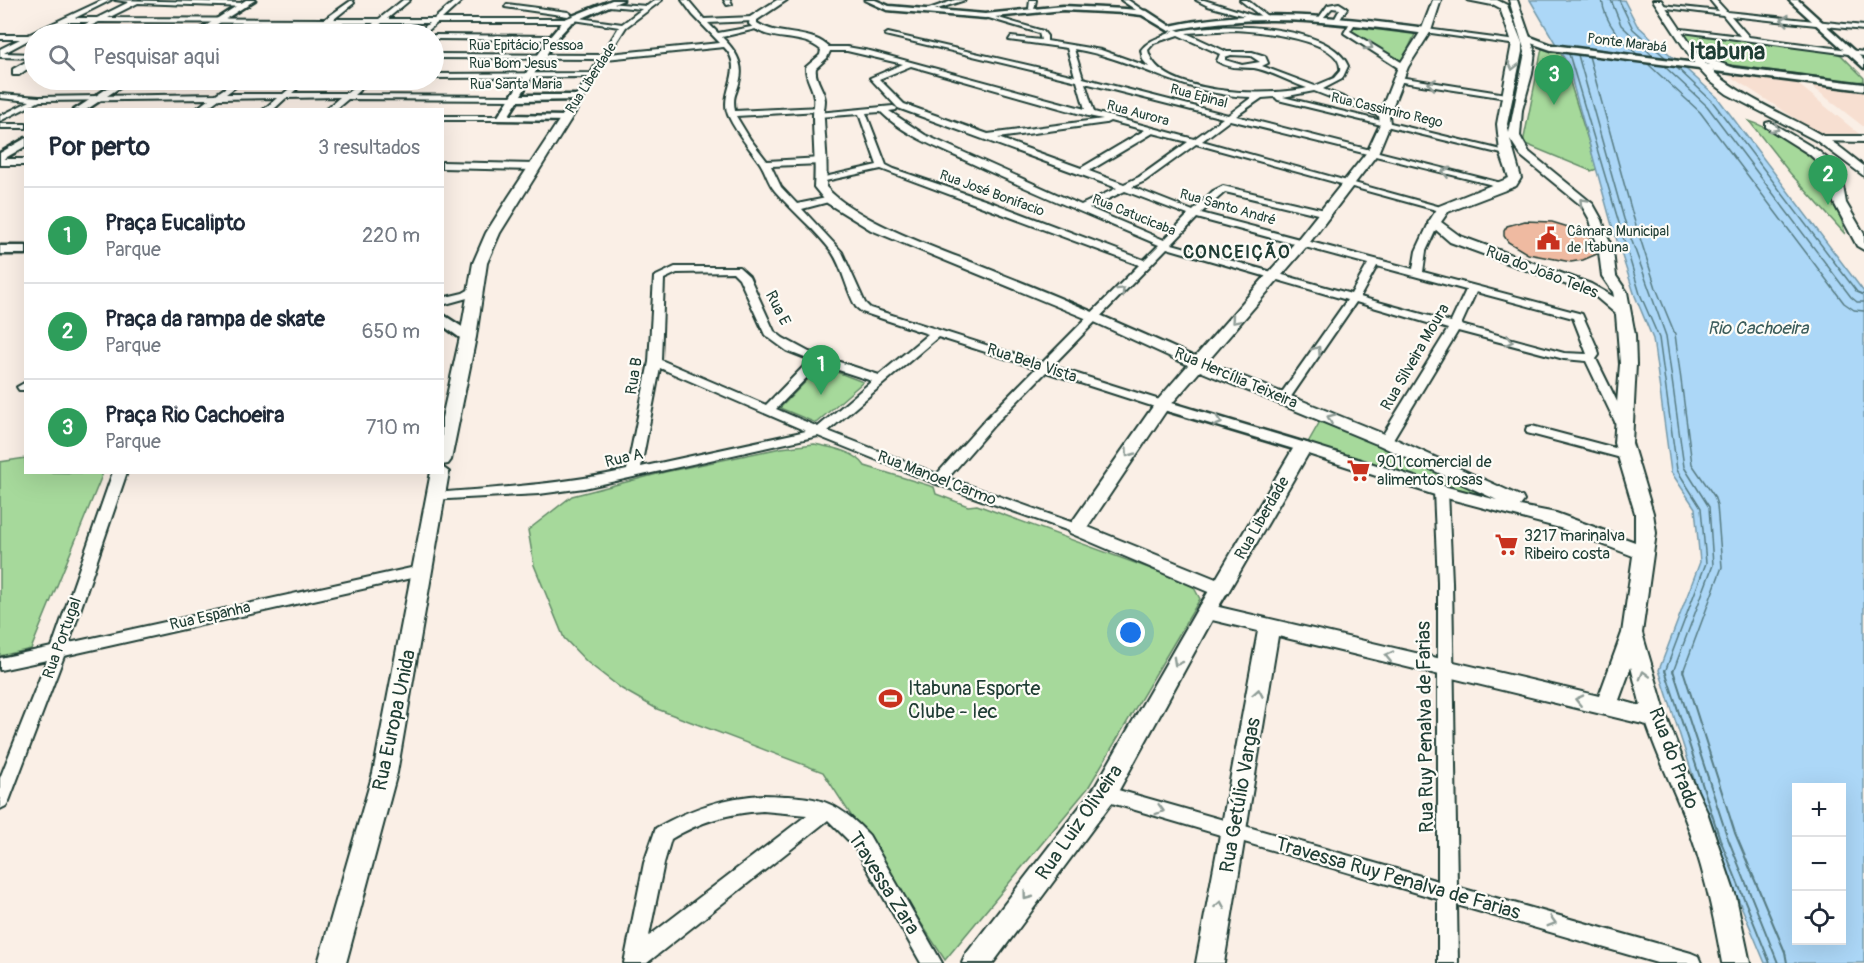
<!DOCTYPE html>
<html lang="pt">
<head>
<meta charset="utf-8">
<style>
  :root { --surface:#fff; --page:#f2f2f3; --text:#1f2937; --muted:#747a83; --line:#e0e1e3; --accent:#c8321e }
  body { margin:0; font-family:Pangolin,sans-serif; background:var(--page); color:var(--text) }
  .controls { position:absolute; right:18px; bottom:18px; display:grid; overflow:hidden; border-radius:0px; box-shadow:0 6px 24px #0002 }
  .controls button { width:54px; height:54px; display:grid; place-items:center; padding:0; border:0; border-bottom:2px solid var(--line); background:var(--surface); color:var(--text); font:30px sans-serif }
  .you { position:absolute; left:1131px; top:633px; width:21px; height:21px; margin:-15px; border:4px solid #fff; border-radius:50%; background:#1a73e8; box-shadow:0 0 0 9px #1a73e833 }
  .badge { display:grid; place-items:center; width:39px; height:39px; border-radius:50%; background:var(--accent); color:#fff; font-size:20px; font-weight:700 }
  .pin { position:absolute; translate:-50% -50px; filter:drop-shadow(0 2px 3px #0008) }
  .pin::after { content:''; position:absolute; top:32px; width:21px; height:18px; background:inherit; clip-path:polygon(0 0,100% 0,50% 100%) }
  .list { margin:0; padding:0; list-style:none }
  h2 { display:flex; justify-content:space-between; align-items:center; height:78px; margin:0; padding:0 24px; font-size:26px }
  h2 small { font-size:20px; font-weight:400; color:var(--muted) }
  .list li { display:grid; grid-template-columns:39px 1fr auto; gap:18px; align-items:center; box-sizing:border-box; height:96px; padding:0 24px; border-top:2px solid var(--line) }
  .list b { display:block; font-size:22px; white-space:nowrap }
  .list p { margin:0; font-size:20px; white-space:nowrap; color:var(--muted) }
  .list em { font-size:20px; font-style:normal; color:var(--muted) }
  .icon { flex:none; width:33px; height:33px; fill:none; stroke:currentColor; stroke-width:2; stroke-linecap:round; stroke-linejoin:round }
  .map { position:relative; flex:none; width:1864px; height:963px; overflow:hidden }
  .search { position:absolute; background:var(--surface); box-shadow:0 6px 24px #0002; left:24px; top:24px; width:420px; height:66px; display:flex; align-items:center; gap:15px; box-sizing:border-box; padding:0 21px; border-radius:33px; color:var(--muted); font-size:22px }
  .panel { position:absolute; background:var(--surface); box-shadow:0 6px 24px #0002; left:24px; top:108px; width:420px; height:366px; border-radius:0px }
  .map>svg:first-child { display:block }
</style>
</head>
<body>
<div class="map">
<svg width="1864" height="963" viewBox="0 0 1864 963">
  <rect width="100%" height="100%" fill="#faefe6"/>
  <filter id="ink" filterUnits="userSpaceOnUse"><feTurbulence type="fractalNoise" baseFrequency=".0167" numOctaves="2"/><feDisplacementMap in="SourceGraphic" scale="12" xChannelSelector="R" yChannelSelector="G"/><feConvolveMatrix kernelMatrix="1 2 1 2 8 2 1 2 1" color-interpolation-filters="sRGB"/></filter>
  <g filter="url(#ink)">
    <g fill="#f7dfd1">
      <polygon points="1720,70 1793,80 1863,137 1823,136"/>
      <polygon points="1805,81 1864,88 1864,127"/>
    </g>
    <g fill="#a6d99b" stroke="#628b68" stroke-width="1.5">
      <polygon points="1349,24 1416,32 1401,64 1346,29"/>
      <polygon points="1681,31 1831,51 1841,55 1864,78 1864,81 1857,82 1723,64 1704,59"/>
      <polygon points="1542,48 1560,50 1597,169 1591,171 1523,143"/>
      <path d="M1749 121C1769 127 1818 158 1828 176 1835 188 1841 219 1845 234L1790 173Z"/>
      <polygon points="821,366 863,382 816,423 780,408"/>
      <polygon points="1322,418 1516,505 1306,446"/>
      <path d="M814 444C829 447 856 451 865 466L934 487 936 494 968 506 977 505 1192 584 1200 599 1088 788 945 960 823 772 657 709 622 689 587 662 564 638 534 565 528 530 572 496 665 472 781 448Z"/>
      <polygon points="25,458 26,472 103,473 31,649 0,656 0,462"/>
    </g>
    <path fill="#acd7f7" stroke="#7499a9" stroke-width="1.5" fill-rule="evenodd" d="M1530 0H1624L1637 25 1717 97 1864 292V963H1765L1714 841 1659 670 1700 562 1695 508 1671 472 1653 339 1635 296 1611 222 1567 63ZM1796 788H1842V940H1796Z"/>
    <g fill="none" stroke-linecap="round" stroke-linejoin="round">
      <g stroke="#577b82" stroke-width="1.5">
        <path d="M1602 0C1605 23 1620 39 1637 54"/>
        <polyline points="1611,0 1621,25 1653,56"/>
        <polyline points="1619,0 1633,29 1666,58"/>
        <polyline points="1569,54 1640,294 1659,338 1677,470 1701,508 1706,563 1665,672"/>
        <polyline points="1578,55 1624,219 1666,336 1684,467 1709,507 1713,565 1673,672"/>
        <polyline points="1589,56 1633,216 1656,288 1675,334 1692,464 1714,496 1717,505 1722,567 1683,672"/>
        <polyline points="1648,64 1700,112 1844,303 1854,310 1864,311"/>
        <polyline points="1664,66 1707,106 1851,297 1857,302 1864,302"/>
        <polyline points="1677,68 1712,101 1857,292 1864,295"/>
      </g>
      <g stroke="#577b82" stroke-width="2">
        <polyline points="1665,670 1720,839 1770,963"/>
        <polyline points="1673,670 1727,836 1778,963"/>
        <polyline points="1683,670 1735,833 1785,952 1787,963"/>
      </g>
    </g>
    <polygon fill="#efbaa1" stroke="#1f3d34" stroke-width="1.5" points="1525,221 1552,222 1578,230 1593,239 1597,254 1583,260 1571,262 1528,254 1508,242 1504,236 1504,231 1507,226"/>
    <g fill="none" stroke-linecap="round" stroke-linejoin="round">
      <defs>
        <g id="minor">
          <polygon points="103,0 111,0 75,18 97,18 129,2 115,0 246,3 249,5 246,7 138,3 108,18 325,19 352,0 354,3 334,19 379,19 403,0 410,0 387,19 434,19 456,0 463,0 442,19 568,19 571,21 568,23 437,23 424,34 417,34 429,23 382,23 367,34 360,34 374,23 328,23 312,34 305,34 319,23 99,22 74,34 67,34 89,22 67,22 40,34 34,34 34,37 4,53 34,54 34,58 0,57 0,49 20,39 0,39 0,35 28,35"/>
          <path d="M655 0H662L626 27 609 54 720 43 693 15 682 0H688L704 19 753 17 756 19 753 21 708 23 718 33 757 26 760 28 722 37C733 48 744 62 740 79 737 95 732 93 735 111L822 107 823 109 819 111 736 116 750 139 767 161 822 158 826 161 822 164 771 166 781 187 797 204 831 197 836 200 802 209 842 252 865 303 870 308 1042 363 1139 265 881 169 816 183V179L877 165 859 114 818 117 814 115 818 113 893 106 897 108 896 110 889 111 925 135 1081 205 1117 188 898 108 870 78 903 64 847 51H823V47H847L870 51 1085 109 1077 81 885 35 888 33 1075 76 1067 48 1009 40 1011 37 1041 40 1039 33 982 16 985 14 1043 31 1047 36V41L1101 50 1149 67 1143 60 1141 50C1152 36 1168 37 1175 29L1180 31C1218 22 1330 23 1348 66L1342 79 1323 89 1388 115 1381 117 1314 91 1283 97 1510 152 1506 155 1278 100 1275 97 1262 98 1236 116 1505 184V188L1230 120 1202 141 1448 209 1440 211 1196 144 1145 181 1132 187 1193 211 1213 191 1223 186 1329 211V215L1326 216 1225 192 1201 213 1413 269 1416 251 1429 223 1437 221 1439 223 1426 251 1423 272 1582 314 1598 350 1599 355 1596 359 1629 426 1623 430 1617 426 1586 361 1564 359 1458 331 1390 444H1380L1379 441 1448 329 1356 302 1288 401H1280L1278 398 1347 300 1167 248 1052 366 1166 402 1168 405 1166 408H1158L1046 372 994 425 948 478 1082 526 1084 529 1082 532H1072L934 483 818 436 584 488 539 494 430 500 428 497 430 494 435 493C500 488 563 484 627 470L649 362 654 277 675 267H739L749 276 774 331 783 338 809 352 879 375 928 334 862 312 856 307C846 290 843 268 832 252 816 230 793 212 775 191 768 183 766 172 760 163 749 147 737 134 729 117 717 93 747 70 724 47L606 59 583 98 579 100 575 98 588 77 434 78V74L591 73 599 59 434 58V54L602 55 619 27 574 20 572 17 622 24 642 9 609 6 607 3 647 6ZM1234 30C1256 31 1345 39 1340 71L1334 78 1315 86 1262 66 1268 63 1265 56 1252 52H1227L1186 33ZM1178 35 1220 54 1217 61C1229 69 1240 67 1254 68 1268 70 1292 83 1307 88 1271 97 1157 96 1148 50L1154 43ZM1074 49C1137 59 1184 96 1252 97L1228 115 1083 78ZM1231 55 1251 56 1260 62 1242 65 1225 60V57ZM911 66 1088 116 1103 119 988 134 904 104 879 79ZM1085 83 1223 118 1194 139 1094 112ZM881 112C906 137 942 149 973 164 1035 193 1096 218 1159 245L1144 260 996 204 894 169 886 165 866 113ZM1110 121 1145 130 1081 168 998 138 1106 123ZM1153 133 1188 142 1139 177 1124 184 1089 171ZM1125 191 1188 215 1164 240 1089 208ZM1197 218 1368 264 1351 294 1172 244ZM1377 266 1466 290 1451 322 1360 297ZM733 272 739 278 765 335 787 351 810 360 766 405 661 360 664 279 677 273ZM1476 292 1573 318 1587 354 1564 353 1461 325ZM938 337 1036 368 986 419 937 474 828 431ZM820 364 872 381 818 427 776 409ZM660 368 806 431 641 467Z"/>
          <polygon points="724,0 730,0 732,4 727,5"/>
          <polygon points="955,0 965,0 925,13 920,12"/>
          <polygon points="1030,0 1036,0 1034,10 1029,9"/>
          <polygon points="1121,0 1128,0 1147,13 1142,14"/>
          <polygon points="1196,0 1204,0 1255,16 1252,18 1208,6"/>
          <polygon points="1240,0 1247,0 1267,16 1262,17"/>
          <polygon points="1467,0 1484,0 1495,3 1492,5"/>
          <polygon points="1710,0 1716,0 1727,12 1864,26 1864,30 1731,16 1749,37 1864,52 1864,56 1675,31 1673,28 1740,36 1723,15 1659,7 1662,5 1719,11"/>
          <polygon points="1339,3 1347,8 1339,21 1334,20 1340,9 1332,8 1322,19 1318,19 1328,5"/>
          <polygon points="507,4 568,12 571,14 568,16 505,7"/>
          <polygon points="1351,21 1356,22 1350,31 1406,65 1406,69 1400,69 1344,33"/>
          <polygon points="1426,29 1517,41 1521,43 1517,45 1424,32"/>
          <polygon points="434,35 553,36 556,38 553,40 434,39"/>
          <polygon points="31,59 34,59 34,64 19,75 13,75 13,69"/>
          <polygon points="1399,77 1506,94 1510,96 1506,98 1396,81 1395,79"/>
          <polygon points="237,80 245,80 226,94 283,94 300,80 308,80 292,93 347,93 364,80 371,80 354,95 517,96 521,98 517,100 348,99 335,110 325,110 340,97 286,98 273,110 263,110 277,98 219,99 204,110 196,109 209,99 40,101 0,121 0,116 30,101 0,98 0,94 39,97 216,94"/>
          <polygon points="442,116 502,116 506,118 502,120 442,120"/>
          <rect x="0" y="124" width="26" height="4"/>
          <polygon points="1821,136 1864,136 1864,142 1818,141 1817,139"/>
          <rect x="0" y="159" width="26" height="6"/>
          <polygon points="442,162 534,164 538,167 534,170 442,168"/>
          <polygon points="477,285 482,288 471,297 442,305 442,298 463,293"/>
          <polygon points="26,382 26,390 19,390 17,387"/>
          <polygon points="1532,426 1630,452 1632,455 1625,459 1527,433 1526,430 1527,427"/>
          <polygon points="113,472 127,472 69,643 420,566 425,567 427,571 425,575 420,576 64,656 9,801 6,806 0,809 0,778 47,660 0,670 0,658 52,647"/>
          <polygon points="1441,487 1448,491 1452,582 1457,887 1691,953 1698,956 1701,963 1657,963 1457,905 1458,963 1438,963 1438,899 1098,799 1095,794 1098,789 1104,786 1438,881 1438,582 1434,491"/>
          <path d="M763 795C814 797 833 796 869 835L942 963H921L855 847 828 820 647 963H624L644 863 656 828C690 809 724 797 763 795ZM763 811 807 815 649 936 664 863 671 839C701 821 729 813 763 811Z"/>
        </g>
        <g id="tertiary">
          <polygon points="246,0 255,0 202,34 193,34"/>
          <polygon points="612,0 623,0 571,23 556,39 521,95 579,95 582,96 582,100 518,101 509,115 565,116 570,119 569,121 498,120 497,118 549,38 565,19"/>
          <path d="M865 0H875L889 6 985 14 1063 6 1125 9 1147 11 1170 26C1256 7 1340 17 1426 28L1430 31 1426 34C1337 22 1257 11 1169 31L1142 15 1125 13 1063 10 985 18 887 10Z"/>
          <polygon points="1789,0 1798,0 1864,60 1864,68"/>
          <polygon points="1528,36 1552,45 1864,84 1864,90 1551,50 1525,41 1524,39"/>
          <polygon points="120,80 131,80 86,110 74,110"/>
          <polygon points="26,138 26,146 0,161 0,153"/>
          <rect x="0" y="246" width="26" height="8"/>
          <polygon points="442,314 473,334 475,337 473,340 463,340 442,325"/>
          <polygon points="1162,400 1309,444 1311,447 1309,450 1297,450 1157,408 1154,405"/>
          <polygon points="1220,583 1227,584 1229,589 1213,616 1206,618 1199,616 1197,611 1213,584"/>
        </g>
        <g id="secondary">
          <path d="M777 0H787L757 20V23C780 38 811 28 831 49L827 58 816 68C814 80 824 88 825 100 825 106 823 112 824 119 825 142 828 163 826 187 858 224 954 254 1001 274 1067 300 1131 328 1195 357L1297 240 1367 152 1380 124 1379 115 1398 67 1421 31 1433 0H1441L1431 31 1408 67 1389 115 1390 124 1378 153 1307 246 1207 362 1391 437 1522 497 1524 501 1520 506 1556 513 1635 542V513L1614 443 1620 364 1616 314 1596 297 1581 290 1450 242 1428 223 1439 206 1509 178 1500 152 1497 124 1512 43 1500 8 1485 0H1497L1507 5 1522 43V52L1507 124 1509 133 1525 52 1509 0H1517L1535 52 1532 74 1522 110 1520 136 1529 152 1593 204 1602 220 1613 252 1616 276 1627 292 1635 335 1636 364 1632 443 1653 513 1656 533 1642 633 1667 718 1683 760 1707 812 1736 897 1750 963H1722C1713 911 1702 860 1682 811 1670 782 1657 754 1647 725L1278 636 1224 963H1196L1258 631 1212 620 1113 801 993 963H962L966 954 1095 787 1199 606 1206 604 1599 696 1622 633 1633 556 1560 528 1435 495 1308 454 1227 594 1220 596 1213 594 1070 533 1068 529 1070 525 1156 402 1188 365 1090 320 871 230 827 203 814 187C816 163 813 140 813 116 813 110 815 104 814 98 813 86 805 79 806 67L820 55 821 50C801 32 769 44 749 24L750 17ZM1510 139 1521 156 1582 206 1590 220 1599 252 1602 276 1613 292 1614 297 1591 284 1460 236 1441 222 1448 212 1516 186 1521 178ZM1200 371 1379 445 1497 500 1447 487 1303 442 1297 443 1294 447 1216 579 1088 527 1168 408ZM1631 667 1641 706 1619 700Z"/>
          <path d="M1653 0H1661L1698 55 1737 69 1732 72 1704 63C1738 97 1782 112 1823 136 1837 144 1851 156 1864 166V176L1817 141 1727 94 1710 81 1697 67Z"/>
          <polygon points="579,95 584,98 500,233 487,263 476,337 451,460 448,464 442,465 442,418 460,337 473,263 486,233 508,198 575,96"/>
          <polygon points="1770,122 1817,150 1840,169 1846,203 1864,234 1864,250 1857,246 1834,203 1830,173 1809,154 1766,127 1766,123"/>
          <polygon points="442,467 449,472 397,773 346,963 318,963 373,773 431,472 442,472"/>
        </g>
      </defs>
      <use href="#minor" stroke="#1f3d34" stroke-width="4"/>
      <use href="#tertiary" stroke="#1f3d34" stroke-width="5"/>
      <use href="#secondary" stroke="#1f3d34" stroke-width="4"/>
      <use href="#minor" fill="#fdfcf7" fill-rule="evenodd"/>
      <use href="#tertiary" fill="#fdfcf7" fill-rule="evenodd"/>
      <use href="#secondary" fill="#fdfcf7" fill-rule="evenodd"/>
    </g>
    <defs><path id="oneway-chevron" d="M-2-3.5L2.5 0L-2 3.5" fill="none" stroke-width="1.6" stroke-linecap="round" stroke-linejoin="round" transform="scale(1.5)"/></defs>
    <g stroke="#8e9c96">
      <use href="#oneway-chevron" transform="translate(1785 20) rotate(-174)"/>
      <use href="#oneway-chevron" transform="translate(1369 46) rotate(31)"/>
      <use href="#oneway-chevron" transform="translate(1513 66) rotate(104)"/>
      <use href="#oneway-chevron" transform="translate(1432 84) rotate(-171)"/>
      <use href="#oneway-chevron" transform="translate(1775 128) rotate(28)"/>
      <use href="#oneway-chevron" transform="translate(1446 172) rotate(-166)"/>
      <use href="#oneway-chevron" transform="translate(1583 202) rotate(-133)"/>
      <use href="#oneway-chevron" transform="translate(1121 291) rotate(-45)"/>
      <use href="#oneway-chevron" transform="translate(1235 320) rotate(131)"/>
      <use href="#oneway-chevron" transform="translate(1509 341) rotate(15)"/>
      <use href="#oneway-chevron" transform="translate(1317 350) rotate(-55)"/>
      <use href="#oneway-chevron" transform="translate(1331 418) rotate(-157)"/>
      <use href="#oneway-chevron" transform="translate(1218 422) rotate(17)"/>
      <use href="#oneway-chevron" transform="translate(1129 453) rotate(125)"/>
      <use href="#oneway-chevron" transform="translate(1389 656) rotate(-167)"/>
      <use href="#oneway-chevron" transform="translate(1177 662) rotate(119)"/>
      <use href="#oneway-chevron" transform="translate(1644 675) rotate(-106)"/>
      <use href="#oneway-chevron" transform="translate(1258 693) rotate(-80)"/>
      <use href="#oneway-chevron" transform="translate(1579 700) rotate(-167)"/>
      <use href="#oneway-chevron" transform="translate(1160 810) rotate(16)"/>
      <use href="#oneway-chevron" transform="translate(1027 896) rotate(127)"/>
      <use href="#oneway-chevron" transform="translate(1220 905) rotate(-80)"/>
      <use href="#oneway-chevron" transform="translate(1552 922) rotate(16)"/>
    </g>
  </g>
  <defs>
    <symbol id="civic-bare" viewBox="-9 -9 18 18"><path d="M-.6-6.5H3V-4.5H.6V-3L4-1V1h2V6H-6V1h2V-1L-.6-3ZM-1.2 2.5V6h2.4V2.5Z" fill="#c8321e" stroke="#fdfcf7" stroke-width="2.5" paint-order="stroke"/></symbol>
    <symbol id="supermarket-bare" viewBox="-9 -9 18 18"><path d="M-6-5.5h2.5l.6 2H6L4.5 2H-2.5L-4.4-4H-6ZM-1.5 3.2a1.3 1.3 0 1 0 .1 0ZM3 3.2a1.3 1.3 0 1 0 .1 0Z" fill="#c8321e" stroke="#fdfcf7" stroke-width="2.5" paint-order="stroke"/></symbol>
    <symbol id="stadium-bare" viewBox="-9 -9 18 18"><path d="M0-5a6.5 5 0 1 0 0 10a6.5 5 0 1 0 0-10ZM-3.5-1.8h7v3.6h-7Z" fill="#c8321e" stroke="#fdfcf7" stroke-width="2.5" paint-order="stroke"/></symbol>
  </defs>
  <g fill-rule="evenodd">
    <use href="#civic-bare" x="1532" y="222" width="33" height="33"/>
    <use href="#supermarket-bare" x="1342" y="454" width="33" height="33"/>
    <use href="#supermarket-bare" x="1490" y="528" width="33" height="33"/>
    <use href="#stadium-bare" x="874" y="682" width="33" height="33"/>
  </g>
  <g text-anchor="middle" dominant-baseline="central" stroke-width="4.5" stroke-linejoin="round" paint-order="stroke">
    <g font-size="14" fill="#1f3d34" stroke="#fdfcf7">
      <text transform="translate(1627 43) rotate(7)">Ponte Marabá</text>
      <text x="526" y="45">Rua Epitácio Pessoa</text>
      <text x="513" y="63">Rua Bom Jesus</text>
      <text transform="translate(591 78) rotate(-57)">Rua Liberdade</text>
      <text x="516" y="84">Rua Santa Maria</text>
      <text transform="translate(1199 96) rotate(15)">Rua Epinal</text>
      <text transform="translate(1387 110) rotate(13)">Rua Cassimiro Rego</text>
      <text transform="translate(1138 113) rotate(15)">Rua Aurora</text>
      <text transform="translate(992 193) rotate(20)">Rua José Bonifacio</text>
      <text transform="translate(1228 207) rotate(16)">Rua Santo André</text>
      <text transform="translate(1134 215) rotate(22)">Rua Catucicaba</text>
    </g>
    <g font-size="14" fill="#1f3d34" stroke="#fdfcf7" text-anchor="start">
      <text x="1567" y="231">Câmara Municipal<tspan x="1567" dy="16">de Itabuna</tspan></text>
    </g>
    <g font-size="16" fill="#1f3d34" stroke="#fdfcf7">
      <text transform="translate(1542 272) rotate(21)">Rua do João Teles</text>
      <text transform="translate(778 308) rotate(63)">Rua E</text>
      <text transform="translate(1415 357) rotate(-60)">Rua Silveira Moura</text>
      <text transform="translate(1032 363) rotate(18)">Rua Bela Vista</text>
      <text transform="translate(634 376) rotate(-81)">Rua B</text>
      <text transform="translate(1236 378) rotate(23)">Rua Hercília Teixeira</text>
      <text transform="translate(624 458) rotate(-13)">Rua A</text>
      <text transform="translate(937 478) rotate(21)">Rua Manoel Carmo</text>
      <text transform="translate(1262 518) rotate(-60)">Rua Liberdade</text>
      <text transform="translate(210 616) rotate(-13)">Rua Espanha</text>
      <text transform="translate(62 638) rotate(-70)">Rua Portugal</text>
    </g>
    <g font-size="16" fill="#1f3d34" stroke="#fdfcf7" text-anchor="start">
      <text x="1377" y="462">901 comercial de<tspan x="1377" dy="18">alimentos rosas</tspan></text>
      <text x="1524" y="536">3217 marinalva<tspan x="1524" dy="18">Ribeiro costa</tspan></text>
    </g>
    <g font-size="18" font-weight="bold" letter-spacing="1.5" fill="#1f3d34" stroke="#fdfcf7">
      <text x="1237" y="252">CONCEIÇÃO</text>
    </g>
    <g font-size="18" font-style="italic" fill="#3b5c5b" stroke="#fdfcf7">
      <text x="1758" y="328">Rio Cachoeira</text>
    </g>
    <g font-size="20" fill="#1f3d34" stroke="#fdfcf7" text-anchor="start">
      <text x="908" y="688">Itabuna Esporte<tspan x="908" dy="23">Clube - Iec</tspan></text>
    </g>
    <g font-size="20" fill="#1f3d34" stroke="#fdfcf7">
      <text transform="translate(394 720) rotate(-78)">Rua Europa Unida</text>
      <text transform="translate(1425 727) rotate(-91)">Rua Ruy Penalva de Farias</text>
      <text transform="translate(1674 758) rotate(69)">Rua do Prado</text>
      <text transform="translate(1240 795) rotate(-80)">Rua Getúlio Vargas</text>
      <text transform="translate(1079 822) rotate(-55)">Rua Luiz Oliveira</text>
      <text transform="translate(1398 878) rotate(16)">Travessa Ruy Penalva de Farias</text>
      <text transform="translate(884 883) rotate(58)">Travessa Zara</text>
    </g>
    <g font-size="24" font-weight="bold" fill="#1f3d34" stroke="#fdfcf7">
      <text x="1727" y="51">Itabuna</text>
    </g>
  </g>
</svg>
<div class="controls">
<button>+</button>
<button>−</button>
<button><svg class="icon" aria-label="locate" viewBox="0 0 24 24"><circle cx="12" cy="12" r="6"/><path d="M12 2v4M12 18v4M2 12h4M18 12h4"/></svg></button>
</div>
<div class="you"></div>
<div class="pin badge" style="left:821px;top:395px;background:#2e9e5b">1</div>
<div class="pin badge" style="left:1828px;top:205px;background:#2e9e5b">2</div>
<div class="pin badge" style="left:1554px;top:105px;background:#2e9e5b">3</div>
<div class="search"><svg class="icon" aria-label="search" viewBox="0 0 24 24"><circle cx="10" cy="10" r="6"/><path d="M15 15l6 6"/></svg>Pesquisar aqui</div>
<section class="panel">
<h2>Por perto<small>3 resultados</small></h2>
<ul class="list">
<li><span class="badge" style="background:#2e9e5b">1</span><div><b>Praça Eucalipto</b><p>Parque</p></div><em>220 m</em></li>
<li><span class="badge" style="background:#2e9e5b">2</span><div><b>Praça da rampa de skate</b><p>Parque</p></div><em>650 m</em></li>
<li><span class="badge" style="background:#2e9e5b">3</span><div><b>Praça Rio Cachoeira</b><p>Parque</p></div><em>710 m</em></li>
</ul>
</section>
</div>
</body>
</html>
